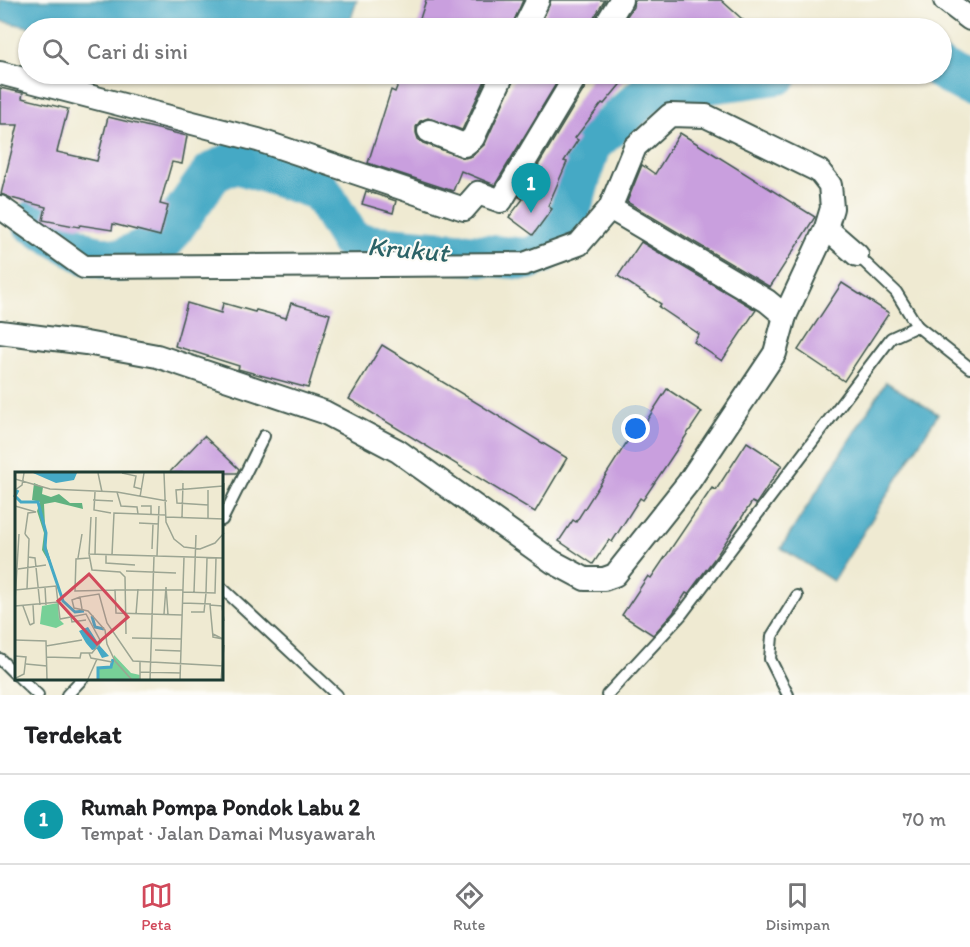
<!DOCTYPE html>
<html lang="id">
<head>
<meta charset="utf-8">
<style>
  :root { --surface:#fff; --page:#f6f6f6; --text:#202124; --muted:#757577; --line:#e0e0e0; --accent:#d1495b }
  body { margin:0; font-family:Itim,sans-serif; background:var(--page); color:var(--text) }
  .you { position:absolute; left:636px; top:429px; width:21px; height:21px; margin:-15px; border:4px solid #fff; border-radius:50%; background:#1a73e8; box-shadow:0 0 0 9px #1a73e833 }
  .badge { display:grid; place-items:center; width:39px; height:39px; border-radius:50%; background:var(--accent); color:#fff; font-size:20px; font-weight:700 }
  .pin { position:absolute; translate:-50% -50px; filter:drop-shadow(0 2px 3px #0008) }
  .pin::after { content:''; position:absolute; top:32px; width:21px; height:18px; background:inherit; clip-path:polygon(0 0,100% 0,50% 100%) }
  .list { margin:0; padding:0; list-style:none }
  h2 { display:flex; justify-content:space-between; align-items:center; height:78px; margin:0; padding:0 24px; font-size:26px }
  h2 small { font-size:20px; font-weight:400; color:var(--muted) }
  .list li { display:grid; grid-template-columns:39px 1fr auto; gap:18px; align-items:center; box-sizing:border-box; height:90px; padding:0 24px; border-top:2px solid var(--line) }
  .list b { display:block; font-size:22px; white-space:nowrap }
  .list p { margin:0; font-size:20px; white-space:nowrap; color:var(--muted) }
  .list em { font-size:20px; font-style:normal; color:var(--muted) }
  .icon { flex:none; width:33px; height:33px; fill:none; stroke:currentColor; stroke-width:2; stroke-linecap:round; stroke-linejoin:round }
  .map { position:relative; flex:none; width:970px; height:695px; overflow:hidden }
  .search { position:absolute; background:var(--surface); box-shadow:0 2px 4px #0004; left:18px; right:18px; top:18px; height:66px; display:flex; align-items:center; gap:15px; box-sizing:border-box; padding:0 21px; border-radius:33px; color:var(--muted); font-size:22px }
  .sheet { height:168px; background:var(--surface) }
  nav { display:flex; justify-content:space-around; align-items:center; box-sizing:border-box; height:84px; border-top:2px solid var(--line); background:var(--surface); font-size:16px; color:var(--muted) }
  nav a { display:grid; justify-items:center; gap:3px }
  nav .on { color:var(--accent) }
  .map>svg:first-child { display:block }
</style>
</head>
<body>
<div class="map">
<svg width="970" height="695" viewBox="0 0 970 695">
  <rect width="100%" height="100%" fill="#fdfcf7"/>
  <filter id="ink" filterUnits="userSpaceOnUse"><feTurbulence type="fractalNoise" baseFrequency=".0167" numOctaves="2"/><feDisplacementMap in="SourceGraphic" scale="12" xChannelSelector="R" yChannelSelector="G"/><feConvolveMatrix kernelMatrix="1 2 1 2 8 2 1 2 1" color-interpolation-filters="sRGB"/></filter>
  <filter id="wash" filterUnits="userSpaceOnUse"><feTurbulence type="fractalNoise" baseFrequency=".008" numOctaves="4" result="noise"/><feDisplacementMap in="SourceGraphic" scale="24" xChannelSelector="R" yChannelSelector="G"/><feGaussianBlur stdDeviation="1.35" result="paint"/><feColorMatrix in="noise" values="0 0 0 0 0 0 0 0 0 0 0 0 0 0 0 0 0 1.4 0 .05"/><feComposite in="paint" operator="in"/></filter>
  <g filter="url(#wash)">
    <rect width="100%" height="100%" fill="#efead2"/>
    <g fill="#45a9c5" stroke="#32737c" stroke-width="1.5">
      <polygon points="0,0 357,0 348,28 35,28 0,21"/>
      <polygon points="886,382 938,414 833,581 781,548"/>
    </g>
    <g fill="none" stroke-linecap="round" stroke-linejoin="round">
      <g stroke="#45a9c5" stroke-width="42">
        <polyline points="942,70 970,85"/>
        <polyline points="32,222 87,254 119,261 165,239 212,173 234,162 320,190 353,244 527,259 542,253 568,218 590,145 650,91 778,74"/>
      </g>
    </g>
    <g id="blocks">
      <g fill="#c99fde">
        <polygon points="426,0 523,0 511,28 417,28"/>
        <polygon points="551,0 605,0 592,21 591,28 539,28"/>
        <polygon points="634,0 721,0 752,28 619,28 633,7"/>
        <polygon points="402,74 488,74 462,130 428,118 420,121 416,127 416,133 418,139 423,143 465,158 472,156 485,144 516,74 562,74 495,185 461,171 453,191 368,163 391,90 395,92"/>
        <polygon points="590,74 629,74 604,104 602,103 575,138 578,140 564,161 567,162 548,206 552,209 533,235 509,217 523,199 519,197 589,81"/>
        <polygon points="0,88 23,93 22,98 68,109 57,152 97,161 108,117 187,136 182,164 172,162 160,204 168,206 160,236 113,224 112,230 80,225 79,227 43,220 46,207 11,198 1,194 18,125 0,125"/>
        <polygon points="680,133 815,217 770,287 627,202 642,165 655,174"/>
        <polygon points="366,191 396,201 393,213 362,204"/>
        <polygon points="641,242 756,310 722,361 694,342 699,334 659,307 661,304 618,276"/>
        <polygon points="842,283 889,313 844,381 798,350"/>
        <polygon points="187,303 221,313 223,303 255,312 256,310 286,318 291,303 330,314 308,388 238,369 239,366 175,346"/>
        <polygon points="382,345 567,458 535,512 349,399"/>
        <polygon points="667,389 702,412 643,500 640,498 612,542 609,540 593,564 559,541 573,520 576,522 632,434 636,437"/>
        <polygon points="204,436 239,469 237,473 169,473"/>
        <polygon points="747,442 782,465 756,504 752,502 717,555 688,594 686,593 673,613 653,635 622,615 648,576 651,578 712,488 716,490"/>
      </g>
    </g>
  </g>
  <g filter="url(#ink)">
    <use href="#blocks" fill-opacity="0" stroke="#3e574c" stroke-width="1.5"/>
    <g fill="none" stroke-linecap="round" stroke-linejoin="round">
      <defs>
        <g id="lane">
          <polyline points="857,255 896,292 917,326"/>
          <polyline points="222,520 264,436"/>
          <polyline points="222,588 337,695"/>
          <polyline points="0,659 16,675"/>
          <polyline points="20,678 38,695"/>
          <polyline points="67,695 83,678"/>
          <polyline points="607,695 681,615 891,338 917,326 970,368"/>
          <polyline points="788,695 770,659 772,636 797,596"/>
        </g>
        <g id="street">
          <polyline points="945,0 970,19"/>
          <polyline points="524,28 538,0"/>
          <polyline points="604,28 621,0"/>
          <polyline points="0,73 258,140 464,209 478,193 501,201 577,74"/>
          <polyline points="429,131 464,145 473,138 503,74"/>
          <polyline points="0,207 84,267 524,264 579,244 610,208 635,147 670,115 706,116 819,171 830,185 832,208 826,228 785,316"/>
          <polyline points="826,228 857,255"/>
          <polyline points="0,332 86,343 157,356 324,412 398,451 553,562 585,579 604,579 615,575 688,483 775,353 785,316 767,301 610,208"/>
        </g>
      </defs>
      <use href="#lane" stroke="#3e574c" stroke-width="14"/>
      <use href="#street" stroke="#3e574c" stroke-width="26"/>
      <use href="#lane" stroke="#fff" stroke-width="10"/>
      <use href="#street" stroke="#fff" stroke-width="22"/>
    </g>
  </g>
  <g text-anchor="middle" dominant-baseline="central" stroke-width="4.5" stroke-linejoin="round" paint-order="stroke">
    <g font-size="27" font-style="italic" fill="#2c6367" stroke="#fdfcf7">
      <text transform="translate(408 249) rotate(5)">Krukut</text>
    </g>
  </g>
  <g transform="translate(15 472)">
    <rect width="208" height="208" fill="#efead2"/>
    <path d="M43 131 44 147 49 152 41 156 25 152 27 134ZM99 183 116 201 125 203V208H83L82 196 97 195Z" fill="#77d097"/>
    <path d="M19 11 28 15 27 22 36 25 44 22 55 31H67L68 37 40 30 29 32 31 73 38 97 27 78 29 61 22 39 25 30 17 28Z" fill="#61b280"/>
    <path d="M18 1H62L59 8 41 11ZM73 155 85 174 94 184 87 186 82 177 77 178 71 171 64 159Z" fill="#45a9c5"/>
    <path fill="none" stroke="#45a9c5" stroke-width="3" d="M3 18 0 24 6 30H23L31 61 30 76 48 129 60 140 69 139M77 144 80 155 89 157M83 208V196L96 195 98 187"/>
    <path fill="none" stroke="#9ca593" stroke-width="1.5" d="M83 1 87 20M107 1 121 4 119 15 126 17M149 1 151 50 159 67 169 75 185 77 200 71 209 61M0 7 35 17 102 20 152 29M209 11V32M0 18 7 13 9 1M80 20 79 38 96 41M102 20 106 34 122 35 123 42M125 25 129 1M78 28 98 29M193 33 162 31 161 18 208 14M0 34 21 40 13 41 10 62M126 34H136V42M76 45 74 82 209 86M151 45 209 47M167 45 168 11M193 46V18M124 51 144 52M10 62 14 67 12 117M137 77 138 52M74 82 77 98 105 100 110 105 111 162M80 82 81 45M91 83V91L120 93M97 83 99 41 151 43M142 84 144 34M13 85 20 86 25 133M63 86 67 62M74 86 61 87 60 119 100 118M3 97 31 93M111 99 161 101M30 115 31 133M0 118 41 114 45 147 71 142 86 170 77 181H66L65 186 31 185M168 120 200 121 201 86M179 120 181 63M191 120 192 86M65 125 57 128 59 136 73 139 90 158 92 172 100 189 117 208M0 129 4 62M168 131 196 132M0 134 44 130M8 134 15 153M67 137 65 125 84 122 92 151 118 189 209 194M176 140H189L191 121M121 142 123 117M149 142 151 115 153 143M167 143 101 141 100 118H168M56 145 57 150 71 148M15 153 19 151 18 133M198 162 208 167 198 165 195 133 207 134 209 149M117 166 167 167M0 168 31 169 32 208M31 174 67 168M140 178 166 179M74 181 76 186 97 190M0 184 11 185 9 202 1 206M11 192 32 194M125 200 166 201M73 207 82 187M125 208V189M135 208 139 84M165 208 169 85M206 208 209 173"/>
    <path fill="#d1495b" fill-opacity="0.15" stroke="#d1495b" stroke-width="3" d="M74 102 113 145 82 172 43 129Z"/>
    <rect width="208" height="208" fill="none" stroke="#1f3d34" stroke-width="3"/>
  </g>
</svg>
<div class="you"></div>
<div class="pin badge" style="left:531px;top:213px;background:#0f9aa8">1</div>
<div class="search"><svg class="icon" aria-label="search" viewBox="0 0 24 24"><circle cx="10" cy="10" r="6"/><path d="M15 15l6 6"/></svg>Cari di sini</div>
</div>
<section class="sheet">
<h2>Terdekat<small></small></h2>
<ul class="list">
<li><span class="badge" style="background:#0f9aa8">1</span><div><b>Rumah Pompa Pondok Labu 2</b><p>Tempat · Jalan Damai Musyawarah</p></div><em>70 m</em></li>
</ul>
</section>
<nav>
<a class="on"><svg class="icon" aria-label="map" viewBox="0 0 24 24"><path d="M3 6l6-2 6 2 6-2v14l-6 2-6-2-6 2zM9 4v14M15 6v14"/></svg>Peta</a>
<a><svg class="icon" aria-label="directions" viewBox="0 0 24 24"><path d="M12 3l9 9-9 9-9-9zM9 14v-3h6M13 9l2 2-2 2"/></svg>Rute</a>
<a><svg class="icon" aria-label="saved" viewBox="0 0 24 24"><path d="M7 4h10v16l-5-4-5 4z"/></svg>Disimpan</a>
</nav>
</body>
</html>
